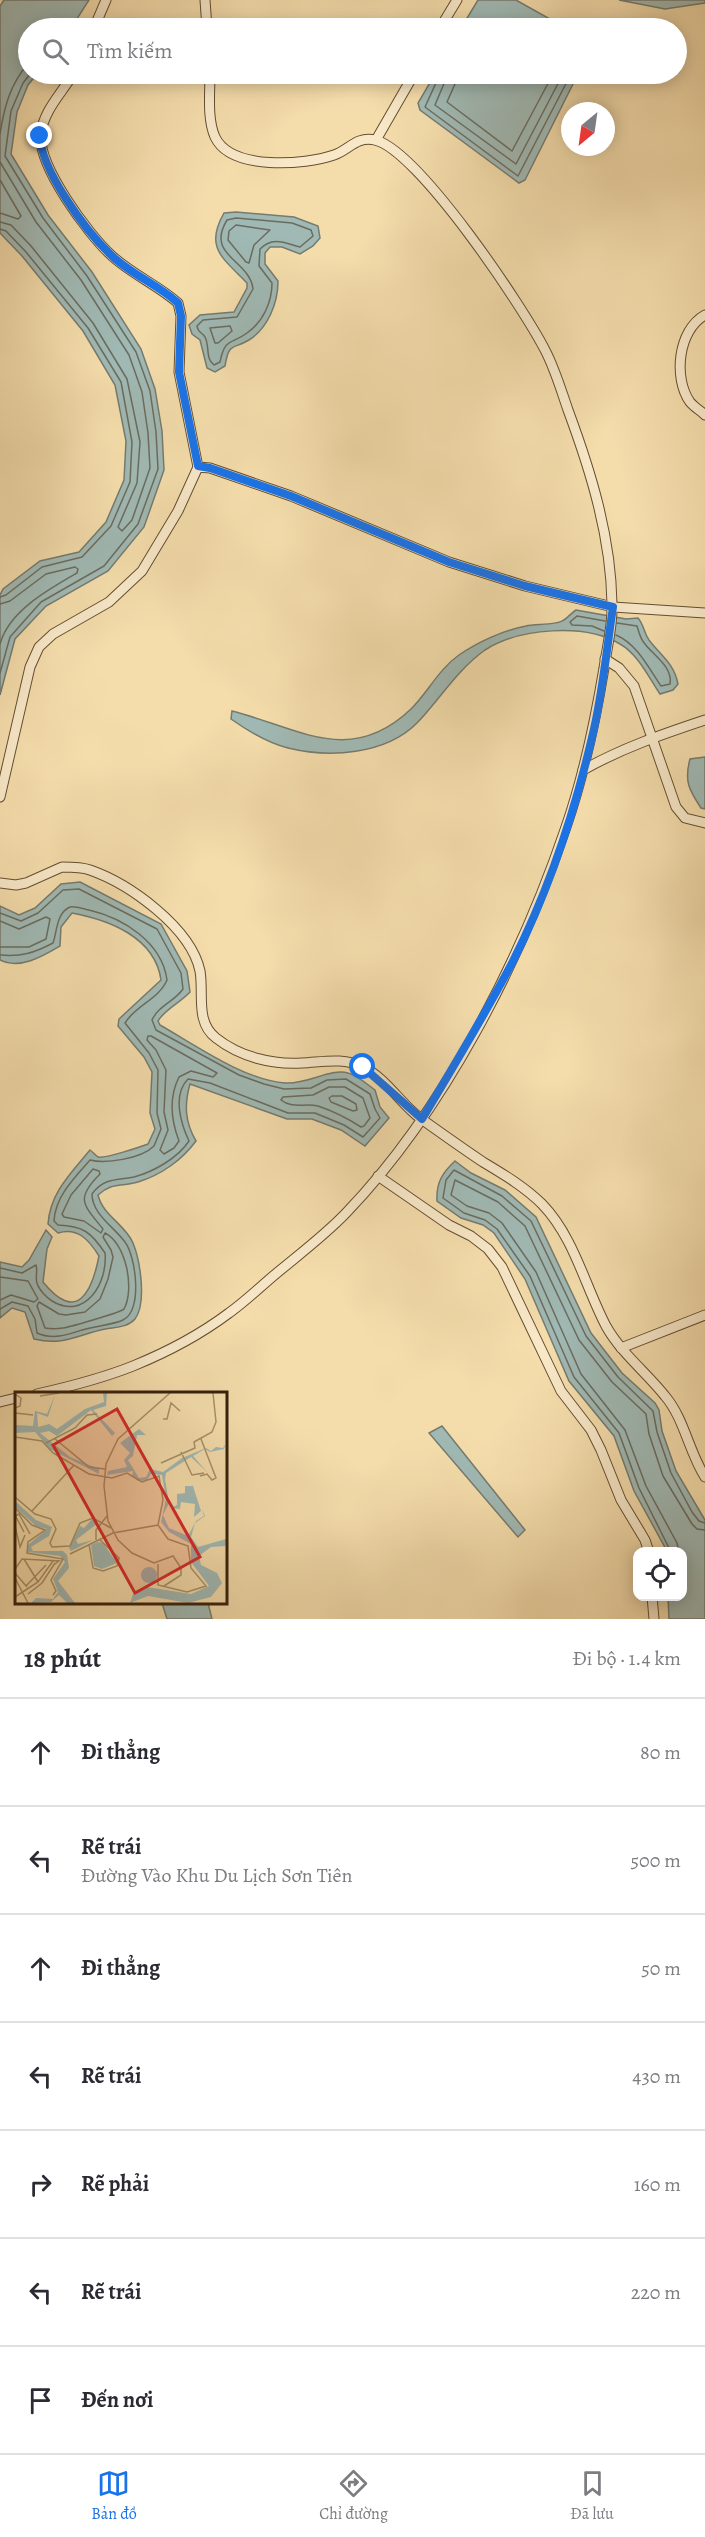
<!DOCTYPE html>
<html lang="vi">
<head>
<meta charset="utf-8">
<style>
  :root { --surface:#fff; --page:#f7f7f7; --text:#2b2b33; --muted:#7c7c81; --line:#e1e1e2; --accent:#1a73e8 }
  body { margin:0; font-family:Alegreya,serif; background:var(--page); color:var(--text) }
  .controls { position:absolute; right:18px; bottom:18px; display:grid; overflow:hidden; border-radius:12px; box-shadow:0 3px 15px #0003 }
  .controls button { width:54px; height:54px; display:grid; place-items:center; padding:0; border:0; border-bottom:2px solid var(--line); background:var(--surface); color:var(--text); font:30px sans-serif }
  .compass { position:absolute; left:561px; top:102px; width:54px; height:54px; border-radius:50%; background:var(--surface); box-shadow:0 3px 15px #0003; rotate:209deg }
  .stop { position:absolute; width:18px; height:18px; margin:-14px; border:4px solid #1a73e8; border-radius:50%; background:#fff }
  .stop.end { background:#1a73e8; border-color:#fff; box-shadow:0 2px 6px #0008 }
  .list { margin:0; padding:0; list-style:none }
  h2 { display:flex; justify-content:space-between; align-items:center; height:78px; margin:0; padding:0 24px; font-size:26px }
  h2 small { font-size:20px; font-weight:400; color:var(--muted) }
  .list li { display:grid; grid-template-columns:39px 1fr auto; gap:18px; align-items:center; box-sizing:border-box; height:108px; padding:0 24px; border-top:2px solid var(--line) }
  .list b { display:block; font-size:22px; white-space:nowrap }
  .list p { margin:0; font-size:20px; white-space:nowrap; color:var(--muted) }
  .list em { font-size:20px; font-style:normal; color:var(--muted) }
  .icon { flex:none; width:33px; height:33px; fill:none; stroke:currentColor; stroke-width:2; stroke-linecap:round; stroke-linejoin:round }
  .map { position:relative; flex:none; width:705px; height:1619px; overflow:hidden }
  .search { position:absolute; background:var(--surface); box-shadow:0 3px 15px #0003; left:18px; right:18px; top:18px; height:66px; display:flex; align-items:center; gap:15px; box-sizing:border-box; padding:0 21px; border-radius:33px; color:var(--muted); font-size:22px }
  .sheet { height:834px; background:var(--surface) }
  nav { display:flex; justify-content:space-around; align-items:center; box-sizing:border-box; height:84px; border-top:2px solid var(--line); background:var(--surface); font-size:16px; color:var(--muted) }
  nav a { display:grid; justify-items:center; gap:3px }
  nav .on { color:var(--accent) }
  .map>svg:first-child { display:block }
</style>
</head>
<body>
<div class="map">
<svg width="705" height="1619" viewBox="0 0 705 1619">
  <rect width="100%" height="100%" fill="#f4dcab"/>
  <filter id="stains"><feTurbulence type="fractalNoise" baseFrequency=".00333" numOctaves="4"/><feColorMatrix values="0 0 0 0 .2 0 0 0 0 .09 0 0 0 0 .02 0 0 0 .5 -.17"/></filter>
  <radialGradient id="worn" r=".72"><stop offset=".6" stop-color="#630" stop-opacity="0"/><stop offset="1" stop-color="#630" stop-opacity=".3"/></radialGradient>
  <g fill="#a0b9b4" stroke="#757b70" stroke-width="1.5">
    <polygon points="4,0 89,0 71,28 28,28 28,74 37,74 28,85 17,112 11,154 48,215 92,272 141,349 155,389 162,431 164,470 144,527 108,571 46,606 15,639 0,695 0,595 3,589 40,561 79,552 106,522 124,480 126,441 115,385 83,331 22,256 0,233 0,6"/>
    <polygon points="478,0 516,0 566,28 461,28"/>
    <polygon points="619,0 705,0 705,3 665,9"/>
    <polygon points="435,74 578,74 525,180 519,183 420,110 418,103"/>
    <path d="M236 212 294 217 318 226 320 238 313 246 300 254 282 247H270L265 253V264L278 281C278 303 268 328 249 340 232 350 229 342 225 366L215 372 207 368 200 340 192 334 189 325 200 315 234 312 247 288V283C223 258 204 248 224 213Z"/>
    <path d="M576 610 626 619 638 618C644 625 644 633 649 640 661 656 674 663 678 684L673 690 660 694C649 678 638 654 620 644 585 623 519 628 485 650 457 670 440 699 417 723 385 755 329 758 288 748 267 743 248 731 231 719L232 711C299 728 350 767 411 709 428 692 439 669 459 655 478 642 504 630 526 626 534 624 556 625 562 621 567 619 571 613 576 610Z"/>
    <path d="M705 757V809L701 808C689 790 684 781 690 759Z"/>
    <path d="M80 882 161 924 187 971 190 992C180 1003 165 1009 158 1021L160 1025C195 1045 244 1080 285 1083 307 1085 330 1068 348 1073 357 1075 368 1085 375 1090L380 1107 389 1118 365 1146 341 1130 312 1119H287L190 1084C184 1105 185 1122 196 1141 182 1160 161 1175 138 1182 121 1187 112 1182 98 1195 103 1216 125 1224 133 1243 140 1260 147 1303 135 1319 127 1328 115 1327 105 1329 77 1335 64 1346 34 1339L25 1312 12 1308 0 1318V1262L22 1267 29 1260 46 1230 52 1237 47 1249 43 1282C77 1324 92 1292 99 1256 89 1240 78 1227 58 1233L48 1224C50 1193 71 1173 90 1150 93 1152 95 1155 98 1157 104 1159 140 1147 148 1144L155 1129 150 1113 152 1072 144 1057 118 1026 119 1019 161 980C155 937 109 920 72 913L61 927 60 946C43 956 20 970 0 960V906L19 915 35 908 61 884Z"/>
    <path d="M455 1161 471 1173 505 1190 536 1217 591 1333 622 1373 655 1403 659 1410 662 1431 676 1471 705 1520V1619H669L668 1597 682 1596V1552L667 1551 634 1491 614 1436 569 1381 525 1279 494 1233 483 1225 461 1218 437 1201C436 1183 442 1173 455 1161Z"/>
    <polygon points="442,1426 525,1530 518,1537 429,1433"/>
    <polygon points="162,1603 208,1603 212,1619 167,1619"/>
  </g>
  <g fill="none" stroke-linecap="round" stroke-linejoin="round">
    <g stroke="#6a6c5f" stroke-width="1.5">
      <polyline points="440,74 425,107 518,176 571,74"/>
      <polyline points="448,74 435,105 516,164 563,74"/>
      <polyline points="457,74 455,84 447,102 512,151 553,74"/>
      <path d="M0 134C4 108 10 84 28 64"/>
      <polyline points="0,162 36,222 81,280 129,355 142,392 148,433 150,468 132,520 122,531 118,527 137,483 140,442 127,379 93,323 31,246 11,225 0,222"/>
      <polyline points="0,180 21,216 18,219 0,213"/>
      <path d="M236 218 292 223 311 230 313 236 300 247C285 243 273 236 260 249L259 266 272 283C272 302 263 322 247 333 231 345 225 337 220 362L214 365C205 358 210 347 205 337 202 332 198 333 197 326L203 320 237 317 253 289C250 260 205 256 227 220Z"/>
      <polygon points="236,225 270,230 254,245 249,263 246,262 228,240 229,231"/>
      <polyline points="0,229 6,231 26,252 88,328 121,382 132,442 130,482 111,526 82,557 42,567 6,595 0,597"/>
      <polygon points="230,326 232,331 218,343 215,343 210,328"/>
      <path d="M0 604 10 601 46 574 75 567 78 569 77 573C49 589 9 611 0 644"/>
      <polyline points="604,631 592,626 572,625 570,622 577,616 605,621"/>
      <path d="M616 635C637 644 648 667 661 686L670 684C673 667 654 656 645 644 640 639 639 632 637 626L617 623"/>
      <polyline points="0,673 10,637 41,602 104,566 138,524 158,469 156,432 150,391 136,352 87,276 43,218 5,156 11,111 23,83 30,74"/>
      <path d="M0 913 21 921 38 913 63 890 79 889 157 929 181 973 183 989C174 1002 159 1005 152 1020L156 1030 239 1075 264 1084 284 1089 311 1088 327 1080 346 1079 370 1094 375 1109 380 1118 363 1137 344 1125 315 1113H288L210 1083 188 1079C172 1095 181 1124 189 1141 178 1158 153 1172 134 1177 117 1180 103 1178 92 1194 92 1214 114 1227 125 1242 136 1257 143 1311 123 1320 113 1325 94 1326 82 1330 67 1335 53 1340 37 1333L35 1319 28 1306 12 1302 0 1309"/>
      <polyline points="0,921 19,929 46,917 50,919 46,939 29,947 0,947"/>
      <path d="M0 955C21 957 34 953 53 943 57 933 56 913 70 907 75 906 84 909 89 910 123 918 162 942 167 980 159 999 135 1006 125 1023L149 1053 158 1070 157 1113 161 1129 154 1146C141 1159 105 1164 90 1160 74 1178 55 1197 54 1221L58 1225C83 1226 91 1232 105 1253 108 1283 85 1321 52 1301 47 1298 39 1290 37 1283 35 1277 38 1271 36 1265L22 1273 0 1268"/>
      <path d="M148 1036H151L217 1073 213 1077 191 1071 179 1077C169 1097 171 1120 179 1141L174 1148 164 1154 160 1150 168 1130 164 1112 166 1070 156 1050 147 1040Z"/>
      <path d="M329 1087H345L363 1098 370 1118 364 1126 361 1127C347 1118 333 1111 318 1106 305 1103 292 1109 281 1100L283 1097 313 1095Z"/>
      <polygon points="332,1096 342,1096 356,1104 357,1110 353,1111 331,1102 329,1098"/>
      <path d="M93 1169 99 1171 100 1174C75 1199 83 1204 103 1229L101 1233 84 1221 64 1217 62 1214 71 1195Z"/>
      <path d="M105 1233C126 1243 135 1289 124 1309 122 1312 70 1327 63 1328 57 1329 51 1329 45 1328L37 1306 39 1302 59 1314 66 1315 85 1312 100 1299 108 1279 113 1257 111 1250 103 1237Z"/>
      <polyline points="0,1277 28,1281 38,1299 34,1302 11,1295 0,1300"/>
      <polyline points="671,1552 639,1488 619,1433 574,1377 530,1276 497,1229 485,1220 464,1213 443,1198 446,1180 454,1170 502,1196 531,1221 586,1336 618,1377 653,1411 657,1432 671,1473 692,1512 699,1521 705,1523"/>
      <polyline points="679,1552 677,1543 646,1486 625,1430 581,1374 536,1272 502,1223 489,1213 467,1206 451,1195 455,1180 498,1202 525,1226 579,1340 612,1382 646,1414 649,1434 663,1476 692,1524 697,1529 705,1530"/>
    </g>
    <defs>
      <g id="minor">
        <polyline points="205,0 207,28"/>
        <polyline points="94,28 106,0"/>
        <polyline points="440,28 457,0"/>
        <path d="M73 74C62 93 43 111 41 134 37 165 88 234 111 255 131 274 158 285 178 303L181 316 179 372 198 467"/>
        <polyline points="376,140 414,74"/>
        <path d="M705 315C678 330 673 378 690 402 694 407 701 411 705 415"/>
        <polyline points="605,659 619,668 634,686 676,807 685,818 705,823"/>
        <path d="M583 770C622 748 663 734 705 720"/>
        <polyline points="0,797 30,667 39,647 53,634 109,602 142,571 178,511 198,467 210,468 291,496 449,562 525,586 613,607 705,613"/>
        <path d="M0 883 16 885 26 883 62 867C71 867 82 867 90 870 130 884 191 928 200 971 204 994 195 1022 216 1038 240 1057 273 1065 302 1063 323 1062 343 1057 363 1067 386 1078 400 1103 420 1118 441 1133 462 1148 483 1162 503 1174 525 1187 542 1204 574 1237 585 1286 606 1326 621 1353 646 1372 665 1396 684 1418 689 1452 705 1477"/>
        <polyline points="378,1176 449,1225 471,1236 488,1249 502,1267 561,1391 591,1430 601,1450 621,1500 645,1540 649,1552"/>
        <polyline points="621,1348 705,1315"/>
        <path d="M37 1394C68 1387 103 1378 133 1366 165 1353 201 1334 229 1313 246 1301 261 1286 278 1272 301 1253 326 1234 346 1213 444 1111 521 960 566 827 584 775 595 722 604 668 607 647 613 625 612 604 611 537 591 472 568 410 561 390 555 369 545 350 523 307 418 150 375 140 356 136 349 150 334 155 305 165 231 171 215 137 207 119 210 93 210 74"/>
        <polyline points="0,1402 16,1398"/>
        <polyline points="652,1596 654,1619"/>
      </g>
    </defs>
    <use href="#minor" stroke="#644e32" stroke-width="11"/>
    <use href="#minor" stroke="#f8e8c8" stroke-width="9"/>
  </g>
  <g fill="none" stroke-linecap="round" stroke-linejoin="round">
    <path stroke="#1a73e8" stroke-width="8" d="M40 136C41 170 85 230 110 254 130 274 157 284 178 303L181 316 179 372 198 466 210 468 291 496 449 562 525 586 613 607C607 647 603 689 594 729 576 808 550 888 513 961 485 1015 453 1067 422 1119L363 1067"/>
  </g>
  <g transform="translate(15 1392)">
    <rect width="212" height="212" fill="#f4dcab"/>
    <path d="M88 1H92L91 14 78 18 100 41 97 44 76 18 42 44 34 39 25 41 55 65 84 77V82L35 57 20 40 0 41V33L18 34 20 19 32 22 40 3 33 25 22 21 23 35 34 32 42 37 70 17 89 10ZM124 37 131 43H122L118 64 113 68 124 86 131 85 135 77 148 80 167 66 191 56 196 59 201 55 208 56 211 51 209 57 195 60 190 57 178 64 193 81 176 65 151 81 150 87 154 111 148 123 154 136 173 144 181 129 189 124 187 117 190 124 180 131 176 145 183 155 211 147V154L196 155 184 164 186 173 202 181 207 191 196 205 173 211 133 204 115 211 118 202 132 195 176 202 194 194 176 170V152L154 140 146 130 151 107 147 83 136 82 132 88 123 89 117 84 118 79 92 83 93 79 112 75 109 68 115 61 105 51ZM170 94H178L186 119 179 125 180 112 166 110 165 117 156 116 162 113V102L170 101ZM0 109 21 128 37 135 34 144 16 155 18 159H48L52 163 54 176 43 189 60 211H52L44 203 36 210 16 211 21 206 38 207 43 200 38 187 50 170 45 164 13 160V153L32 137 21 134 0 115ZM77 127 83 131 61 148 63 152 78 148 56 159 54 156 65 134 69 136ZM83 150 88 151 102 171 87 177 79 174 76 153ZM126 183a8 8 0 1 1 16 0a8 8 0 1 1-16 0Z" fill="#a0b9b4"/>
    <path fill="none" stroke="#a7906b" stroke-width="1.5" d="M0 2 6 6 5 14 0 16M25 4 44 1M0 21 18 23M148 27H152L156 11 165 19M0 45 27 49 38 61 74 82 97 86 112 81 127 90 144 84 148 108 143 133 98 141 55 162M39 46 74 75 90 77M31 51 60 36 72 23 82 22M166 60 177 83 189 81M146 71 180 56 179 50 197 40 201 30 198 1M185 84 192 82 197 88 201 86 186 47M0 105 20 122 36 127 41 137 35 151 37 155 55 154 65 131 78 126 96 136M0 116 17 133 30 138 13 150 12 161 48 167 36 188 41 199 38 203M17 119 59 73M0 123 9 140M0 124 4 122 15 142M143 133 153 147 173 154 176 176 191 194 172 200 143 193V172M0 134 5 155 10 143M81 148V138L92 124M74 152 78 176 88 179 102 174 104 166 84 147M9 167 23 190M0 177 7 167 44 169 40 172M0 181 12 195M0 186 13 211M11 194 31 173M149 194 166 183V176L158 164 139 171 117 161 103 148 93 129 89 94 91 72 103 47 155 1M13 202 27 191 40 171M0 205 23 190 38 169"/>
    <path fill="#d62828" fill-opacity="0.15" stroke="#d62828" stroke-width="3" d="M102 17 185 165 120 201 38 53Z"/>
    <rect width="212" height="212" fill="none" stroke="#341f0a" stroke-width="3"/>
  </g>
  <rect width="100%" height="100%" filter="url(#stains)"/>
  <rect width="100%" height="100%" fill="url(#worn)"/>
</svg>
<div class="controls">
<button><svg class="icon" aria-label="locate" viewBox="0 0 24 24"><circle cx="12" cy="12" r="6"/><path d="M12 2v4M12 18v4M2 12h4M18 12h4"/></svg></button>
</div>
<svg class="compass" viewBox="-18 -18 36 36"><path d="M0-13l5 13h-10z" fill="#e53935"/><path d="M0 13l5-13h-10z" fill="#7c7c81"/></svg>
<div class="stop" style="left:363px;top:1067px"></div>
<div class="stop end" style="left:40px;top:136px"></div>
<div class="search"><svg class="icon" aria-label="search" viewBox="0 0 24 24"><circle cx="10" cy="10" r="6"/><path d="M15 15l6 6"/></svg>Tìm kiếm</div>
</div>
<section class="sheet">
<h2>18 phút<small>Đi bộ · 1.4 km</small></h2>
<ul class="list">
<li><svg class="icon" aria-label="ahead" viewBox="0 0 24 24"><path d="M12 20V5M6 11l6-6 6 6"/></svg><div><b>Đi thẳng</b></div><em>80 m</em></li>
<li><svg class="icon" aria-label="left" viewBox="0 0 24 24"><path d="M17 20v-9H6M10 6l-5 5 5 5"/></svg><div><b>Rẽ trái</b><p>Đường Vào Khu Du Lịch Sơn Tiên</p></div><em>500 m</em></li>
<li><svg class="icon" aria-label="ahead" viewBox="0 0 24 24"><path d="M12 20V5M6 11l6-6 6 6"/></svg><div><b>Đi thẳng</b></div><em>50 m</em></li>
<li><svg class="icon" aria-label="left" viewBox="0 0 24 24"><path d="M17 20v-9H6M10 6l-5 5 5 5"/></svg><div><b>Rẽ trái</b></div><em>430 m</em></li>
<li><svg class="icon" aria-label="right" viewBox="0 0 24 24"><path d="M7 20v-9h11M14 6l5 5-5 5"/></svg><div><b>Rẽ phải</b></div><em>160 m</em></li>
<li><svg class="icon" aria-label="left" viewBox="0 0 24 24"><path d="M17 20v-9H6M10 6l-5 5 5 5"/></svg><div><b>Rẽ trái</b></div><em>220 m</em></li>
<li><svg class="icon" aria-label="arrive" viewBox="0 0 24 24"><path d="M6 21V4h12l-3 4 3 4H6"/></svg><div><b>Đến nơi</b></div></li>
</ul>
</section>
<nav>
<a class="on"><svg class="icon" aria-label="map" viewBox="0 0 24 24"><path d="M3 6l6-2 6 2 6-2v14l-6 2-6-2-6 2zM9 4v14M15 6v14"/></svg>Bản đồ</a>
<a><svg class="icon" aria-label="directions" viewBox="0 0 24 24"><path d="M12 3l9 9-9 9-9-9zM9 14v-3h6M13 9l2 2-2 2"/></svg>Chỉ đường</a>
<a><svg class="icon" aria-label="saved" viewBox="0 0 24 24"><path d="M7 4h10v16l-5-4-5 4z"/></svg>Đã lưu</a>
</nav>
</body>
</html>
